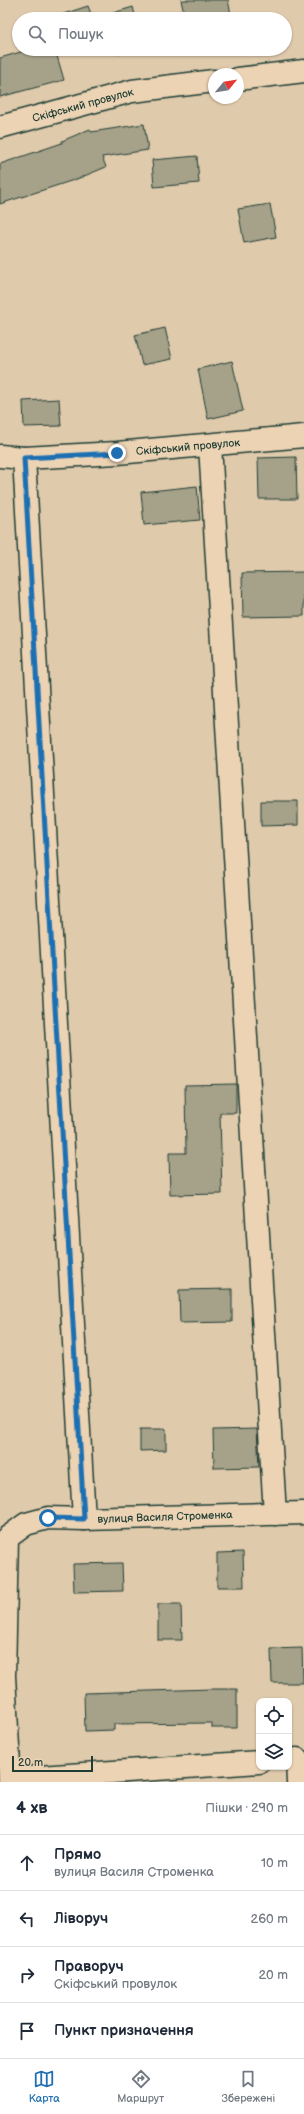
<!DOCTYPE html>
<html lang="uk">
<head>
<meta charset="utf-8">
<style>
  :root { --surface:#fff; --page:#f6f6f7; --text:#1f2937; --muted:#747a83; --line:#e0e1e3; --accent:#1f6fb2 }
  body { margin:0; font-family:"Balsamiq Sans",sans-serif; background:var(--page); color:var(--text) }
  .controls { position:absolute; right:12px; bottom:12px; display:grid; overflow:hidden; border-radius:8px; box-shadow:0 1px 3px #0004 }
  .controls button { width:36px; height:36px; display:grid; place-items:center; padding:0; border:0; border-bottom:1px solid var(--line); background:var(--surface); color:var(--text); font:20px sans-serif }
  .compass { position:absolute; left:208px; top:68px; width:36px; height:36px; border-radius:50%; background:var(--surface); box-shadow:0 1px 3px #0004; rotate:60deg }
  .scale { position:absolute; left:12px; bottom:10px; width:81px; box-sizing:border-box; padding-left:4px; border:2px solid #1f3d34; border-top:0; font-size:11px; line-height:14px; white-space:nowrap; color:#1f3d34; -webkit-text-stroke:3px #ecd3b4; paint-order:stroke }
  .stop { position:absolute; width:12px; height:12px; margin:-9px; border:3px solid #1f6fb2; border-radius:50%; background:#fff }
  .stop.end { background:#1f6fb2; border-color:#fff; box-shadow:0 1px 4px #0008 }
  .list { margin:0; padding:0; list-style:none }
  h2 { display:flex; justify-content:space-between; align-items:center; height:52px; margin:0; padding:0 16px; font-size:17px }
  h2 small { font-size:13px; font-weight:400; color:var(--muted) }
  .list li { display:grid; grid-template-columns:26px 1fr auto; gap:12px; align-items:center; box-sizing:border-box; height:56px; padding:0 16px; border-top:1px solid var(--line) }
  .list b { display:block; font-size:15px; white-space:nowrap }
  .list p { margin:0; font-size:13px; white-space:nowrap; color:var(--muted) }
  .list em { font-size:13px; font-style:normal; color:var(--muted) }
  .icon { flex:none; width:22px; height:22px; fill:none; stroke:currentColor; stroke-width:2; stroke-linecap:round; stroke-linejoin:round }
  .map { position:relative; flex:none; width:304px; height:1782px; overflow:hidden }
  .search { position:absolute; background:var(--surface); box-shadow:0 1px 3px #0004; left:12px; right:12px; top:12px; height:44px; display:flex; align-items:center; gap:10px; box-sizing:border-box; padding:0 14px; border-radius:22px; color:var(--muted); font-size:15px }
  .sheet { height:276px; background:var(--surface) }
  nav { display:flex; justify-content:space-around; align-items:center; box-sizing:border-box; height:56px; border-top:1px solid var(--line); background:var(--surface); font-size:11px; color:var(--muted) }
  nav a { display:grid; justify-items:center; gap:2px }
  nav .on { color:var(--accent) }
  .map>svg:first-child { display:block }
</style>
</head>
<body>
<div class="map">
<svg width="304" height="1782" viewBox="0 0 304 1782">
  <rect width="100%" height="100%" fill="#e0caac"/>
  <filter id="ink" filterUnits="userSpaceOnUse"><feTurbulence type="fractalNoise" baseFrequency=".025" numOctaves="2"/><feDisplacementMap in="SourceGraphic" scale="8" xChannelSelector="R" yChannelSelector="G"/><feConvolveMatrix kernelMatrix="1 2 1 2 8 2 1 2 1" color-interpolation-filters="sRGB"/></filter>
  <g filter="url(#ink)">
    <g fill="#a6a189" stroke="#1f3d34">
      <polygon points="181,0 228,0 232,19 185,19"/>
      <polygon points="88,6 93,19 133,7 136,19 55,19 54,17"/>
      <polygon points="31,49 55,49 64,80 0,97 0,58"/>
      <polygon points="64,49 83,49 66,54"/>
      <polygon points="115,49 133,49 116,54"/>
      <polygon points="144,124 148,150 102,157 106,167 77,179 0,204 0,164 62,143 62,141 90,129 91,132"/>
      <polygon points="197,156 199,183 154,187 152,160"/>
      <polygon points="270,204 276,237 244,243 238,209"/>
      <polygon points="165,328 172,359 142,365 135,335"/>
      <polygon points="232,361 243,411 208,419 198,369"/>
      <polygon points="59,399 61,426 24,427 23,401"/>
      <polygon points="296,457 297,499 259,499 258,458"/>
      <polygon points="197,486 200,520 144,525 141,492"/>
      <polygon points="304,572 304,616 243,617 242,573"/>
      <polygon points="261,801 298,801 298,825 261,826"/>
      <polygon points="236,1084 236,1113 220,1113 222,1194 170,1195 169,1153 186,1153 185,1085"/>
      <polygon points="232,1289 232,1322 180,1323 179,1290"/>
      <polygon points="140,1429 166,1429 166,1450 140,1451"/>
      <polygon points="257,1429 259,1467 214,1468 213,1430"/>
      <polygon points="243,1552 244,1587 217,1587 217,1553"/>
      <polygon points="122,1563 123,1591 74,1592 73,1564"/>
      <polygon points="158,1604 181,1604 182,1640 158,1640"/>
      <polygon points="302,1648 303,1683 272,1683 271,1649"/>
      <polygon points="211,1689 237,1689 237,1728 212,1728 212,1723 114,1724 114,1730 85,1731 84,1693"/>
    </g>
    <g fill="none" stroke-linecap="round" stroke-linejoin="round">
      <defs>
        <g id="minor">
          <polyline points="238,79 304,71"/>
          <polyline points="0,127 132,91 214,81"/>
          <polyline points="210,445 275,1514"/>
          <polyline points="0,456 24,458 117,453 304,436"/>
          <polyline points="24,458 84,1519"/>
          <polyline points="7,1538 26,1524 48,1518 84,1519 304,1513"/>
          <polyline points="7,1538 4,1676 10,1782"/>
          <polyline points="297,1759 298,1782"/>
          <polyline points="10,1779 259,1762"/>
        </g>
      </defs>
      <use href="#minor" stroke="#1f3d34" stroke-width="25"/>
      <use href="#minor" stroke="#ecd3b4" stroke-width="22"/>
    </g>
  </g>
  <g fill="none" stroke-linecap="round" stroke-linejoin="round" filter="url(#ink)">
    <polyline stroke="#1f6fb2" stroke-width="5" points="48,1518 84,1519 24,458 117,453"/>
  </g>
  <g text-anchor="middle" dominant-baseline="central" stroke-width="3.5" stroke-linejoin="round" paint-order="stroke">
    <g font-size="11" fill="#1f3d34" stroke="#ecd3b4">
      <text transform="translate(83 105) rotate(-15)">Скіфський провулок</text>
      <text transform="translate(188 447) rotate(-5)">Скіфський провулок</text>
      <text transform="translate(165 1517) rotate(-2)">вулиця Василя Строменка</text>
    </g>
  </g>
</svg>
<div class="controls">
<button><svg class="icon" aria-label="locate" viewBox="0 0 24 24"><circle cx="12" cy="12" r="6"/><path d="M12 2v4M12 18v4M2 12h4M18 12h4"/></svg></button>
<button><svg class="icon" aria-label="layers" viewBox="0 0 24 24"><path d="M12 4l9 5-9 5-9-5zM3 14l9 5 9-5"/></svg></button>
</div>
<svg class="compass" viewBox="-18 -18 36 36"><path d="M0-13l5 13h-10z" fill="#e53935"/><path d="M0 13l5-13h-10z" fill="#747a83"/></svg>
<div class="scale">20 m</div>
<div class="stop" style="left:48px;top:1518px"></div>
<div class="stop end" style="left:117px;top:453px"></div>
<div class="search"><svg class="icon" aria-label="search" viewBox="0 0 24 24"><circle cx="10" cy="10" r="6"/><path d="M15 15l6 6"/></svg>Пошук</div>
</div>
<section class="sheet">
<h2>4 хв<small>Пішки · 290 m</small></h2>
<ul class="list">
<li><svg class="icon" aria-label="ahead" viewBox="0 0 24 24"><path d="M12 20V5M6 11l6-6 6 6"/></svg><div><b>Прямо</b><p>вулиця Василя Строменка</p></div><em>10 m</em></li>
<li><svg class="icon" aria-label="left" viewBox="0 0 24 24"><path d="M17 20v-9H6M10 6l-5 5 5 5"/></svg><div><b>Ліворуч</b></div><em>260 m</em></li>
<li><svg class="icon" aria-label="right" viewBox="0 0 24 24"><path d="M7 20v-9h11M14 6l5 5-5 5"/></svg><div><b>Праворуч</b><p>Скіфський провулок</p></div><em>20 m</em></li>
<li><svg class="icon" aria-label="arrive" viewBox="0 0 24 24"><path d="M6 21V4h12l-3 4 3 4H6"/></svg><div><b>Пункт призначення</b></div></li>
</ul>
</section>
<nav>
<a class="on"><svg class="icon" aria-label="map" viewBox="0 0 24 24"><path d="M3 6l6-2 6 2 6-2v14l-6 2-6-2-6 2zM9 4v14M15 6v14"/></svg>Карта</a>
<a><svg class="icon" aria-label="directions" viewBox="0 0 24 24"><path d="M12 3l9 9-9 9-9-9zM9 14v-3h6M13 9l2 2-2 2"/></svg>Маршрут</a>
<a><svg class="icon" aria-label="saved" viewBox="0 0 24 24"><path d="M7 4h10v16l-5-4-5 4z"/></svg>Збережені</a>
</nav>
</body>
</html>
